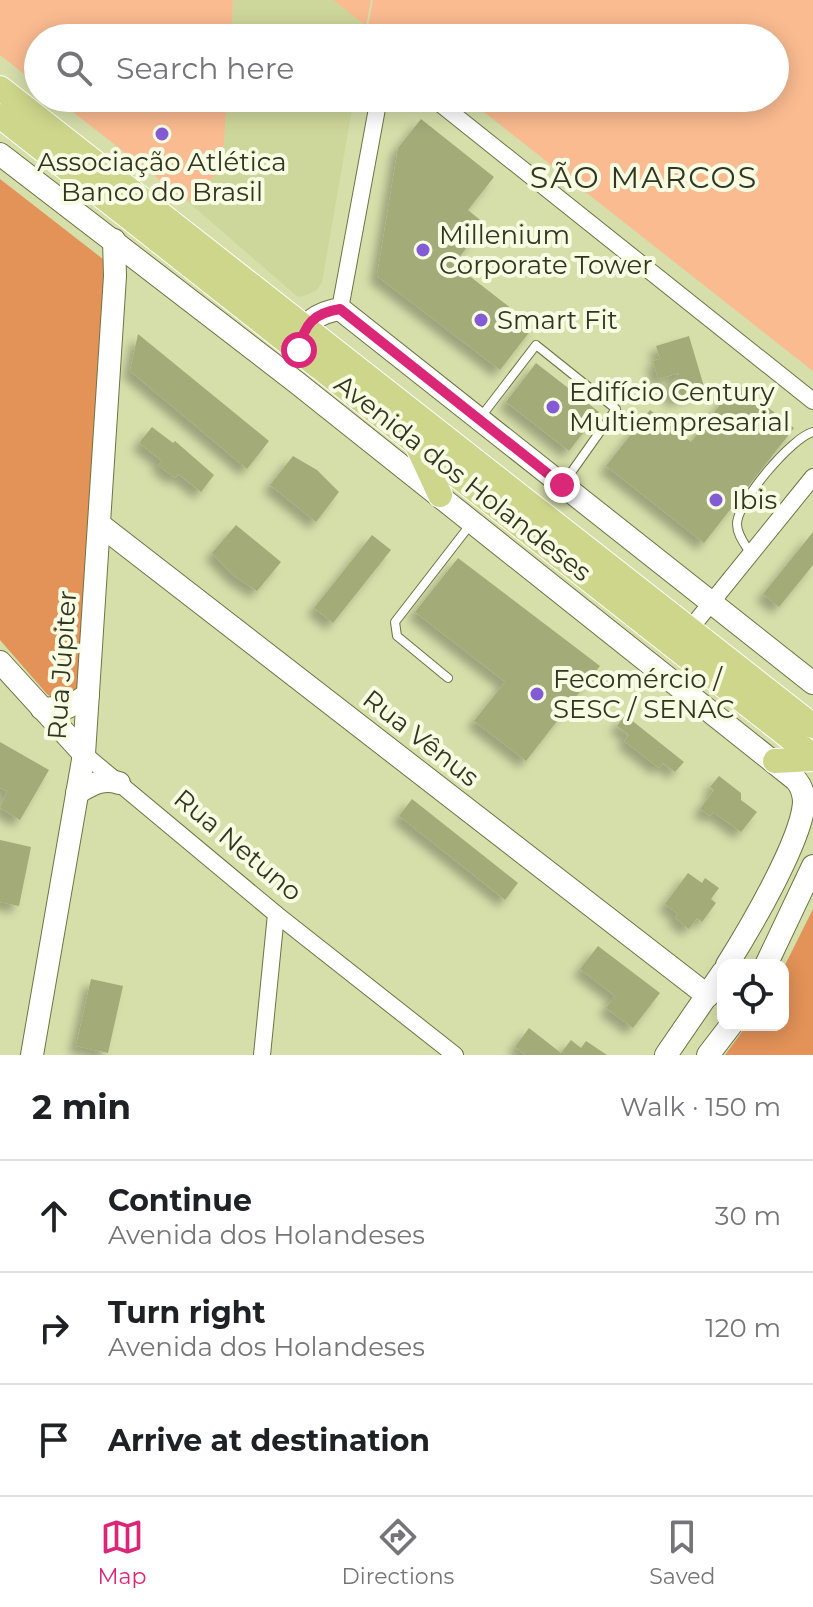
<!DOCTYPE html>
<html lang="en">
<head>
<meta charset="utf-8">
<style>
  :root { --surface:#fff; --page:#f6f6f6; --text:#202124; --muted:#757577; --line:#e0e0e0; --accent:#db2777 }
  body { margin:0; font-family:Montserrat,sans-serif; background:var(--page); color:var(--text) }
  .controls { position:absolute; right:24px; bottom:24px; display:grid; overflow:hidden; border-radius:16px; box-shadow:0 4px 20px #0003 }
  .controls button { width:72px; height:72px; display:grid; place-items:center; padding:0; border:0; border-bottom:2px solid var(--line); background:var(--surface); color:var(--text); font:40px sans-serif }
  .stop { position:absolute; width:24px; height:24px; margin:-18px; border:6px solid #db2777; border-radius:50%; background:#fff }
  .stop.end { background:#db2777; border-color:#fff; box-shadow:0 2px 8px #0008 }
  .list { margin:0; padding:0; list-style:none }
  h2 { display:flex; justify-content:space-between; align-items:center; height:104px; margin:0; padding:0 32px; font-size:34px }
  h2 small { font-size:26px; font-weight:400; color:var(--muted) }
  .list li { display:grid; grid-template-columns:52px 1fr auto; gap:24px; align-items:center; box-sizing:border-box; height:112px; padding:0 32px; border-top:2px solid var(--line) }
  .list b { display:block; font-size:30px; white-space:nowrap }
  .list p { margin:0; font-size:26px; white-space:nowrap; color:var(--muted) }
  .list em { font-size:26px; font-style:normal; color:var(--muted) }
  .icon { flex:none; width:44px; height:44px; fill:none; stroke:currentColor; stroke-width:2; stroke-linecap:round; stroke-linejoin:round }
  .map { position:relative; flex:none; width:813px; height:1055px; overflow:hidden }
  .search { position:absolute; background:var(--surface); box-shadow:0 4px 20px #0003; left:24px; right:24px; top:24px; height:88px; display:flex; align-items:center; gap:20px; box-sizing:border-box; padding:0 28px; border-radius:44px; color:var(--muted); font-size:30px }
  .sheet { height:440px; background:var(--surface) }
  nav { display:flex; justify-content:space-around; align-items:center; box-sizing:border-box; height:112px; border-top:2px solid var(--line); background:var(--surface); font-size:22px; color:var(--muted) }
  nav a { display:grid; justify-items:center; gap:4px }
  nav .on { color:var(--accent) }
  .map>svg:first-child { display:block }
</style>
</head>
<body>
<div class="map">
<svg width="813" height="1055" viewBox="0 0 813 1055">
  <defs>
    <filter id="shadow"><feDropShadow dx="-7" dy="7" stdDeviation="4" flood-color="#0004"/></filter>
  </defs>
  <rect width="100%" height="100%" fill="#d6deaa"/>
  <g fill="#ced79b">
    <polygon points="233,0 333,0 366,26 364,38 231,38"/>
    <polygon points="227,98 354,98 322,282 317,290 307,295 298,297 187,201 222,169"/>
  </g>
  <g fill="#fabb90">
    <polygon points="0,0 233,0 231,38 38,38 38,85 0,55"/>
    <polygon points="333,0 371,0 366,26"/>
    <polygon points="373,0 813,0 813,371 466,98 775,98 775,38 380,38 367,32"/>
    <polygon points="55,98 227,98 222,169 187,201"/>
  </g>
  <g fill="#e39258">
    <polygon points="0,179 108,263 81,695 59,702 47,694 0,640"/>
    <polygon points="813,909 813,1055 725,1055 747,1025 783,1025 783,969"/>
  </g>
  <g fill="#a3ab79" filter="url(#shadow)">
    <polygon points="421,119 494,177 468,210 485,224 454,264 534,326 500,370 377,276 398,148"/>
    <polygon points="138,334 269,441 247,469 130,371"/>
    <polygon points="689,336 705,390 673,400 669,386 679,373 658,379 653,361 660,359 656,346"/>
    <polygon points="536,363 599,412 569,451 506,402"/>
    <polygon points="737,383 794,428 704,543 606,466 650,410 691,442"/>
    <polygon points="152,427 173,443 175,441 214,475 201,492 178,474 175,478 158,465 162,461 139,443"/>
    <polygon points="293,456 317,470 339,492 316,522 270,485"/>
    <polygon points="236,525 281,562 257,591 234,576 212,553"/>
    <polygon points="813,532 813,565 779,607 763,594"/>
    <polygon points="372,535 391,550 333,623 314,608"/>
    <polygon points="458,558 600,666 526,761 474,721 505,682 415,612"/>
    <polygon points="625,715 684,762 675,772 663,763 659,768 624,741 629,735 617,726"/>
    <polygon points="0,742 49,770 20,820 0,808 7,791 0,788"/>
    <polygon points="719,776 741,793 741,800 757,812 741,832 713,812 710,816 700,809 714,790 710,787"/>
    <polygon points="412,799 518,883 505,900 399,816"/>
    <polygon points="0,840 31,847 19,906 0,902"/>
    <polygon points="688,873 702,883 705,878 719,888 711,899 716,903 702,922 697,918 689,929 675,918 678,914 665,904"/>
    <polygon points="598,946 660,993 633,1028 606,1008 615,996 580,969"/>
    <polygon points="91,979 123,986 108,1053 76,1046"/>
    <polygon points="529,1028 561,1053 571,1040 581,1048 586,1041 607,1055 525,1055 515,1047"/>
  </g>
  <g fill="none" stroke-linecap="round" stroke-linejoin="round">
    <defs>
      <g id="lane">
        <polyline points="480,418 536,345 616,409 563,484"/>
        <path d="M750 553C745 544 737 535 737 524 737 502 792 437 813 432"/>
        <polyline points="448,678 397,636 395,622 470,525"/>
      </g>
      <g id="street">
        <polyline points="433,98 813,401"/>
        <polyline points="340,309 378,103 381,98"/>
        <polyline points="690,629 813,477"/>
        <polyline points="84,754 276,914 455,1055"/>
        <polyline points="262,1055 276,914"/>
      </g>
      <g id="secondary">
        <path d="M0 154 296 382 796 780C802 787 804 794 804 803 801 842 749 930 727 965"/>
        <path d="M300 345C305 321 317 313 340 309L813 683"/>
        <polyline points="99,524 708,996"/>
        <polyline points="0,662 84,754"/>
        <polyline points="42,709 68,707 88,695"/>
        <path d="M77 793C91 785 103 777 119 783"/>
        <polyline points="766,965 813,866"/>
        <polyline points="32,1055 84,754 115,276 114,240"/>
        <polyline points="666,1055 723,972"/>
        <polyline points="708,1055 731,1025"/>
      </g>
      <g id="primary">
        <polyline points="0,88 813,726"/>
        <polyline points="0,116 813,756"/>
        <polyline points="417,445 440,495"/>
        <polyline points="775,761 813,759"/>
      </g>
    </defs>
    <use href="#lane" stroke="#6d7443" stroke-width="10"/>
    <use href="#street" stroke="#6d7443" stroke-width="18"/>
    <use href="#secondary" stroke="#6d7443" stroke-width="24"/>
    <use href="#primary" stroke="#fff" stroke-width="26"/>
    <use href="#lane" stroke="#fff" stroke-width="8"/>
    <use href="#street" stroke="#fff" stroke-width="16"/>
    <use href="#secondary" stroke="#fff" stroke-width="22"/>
    <use href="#primary" stroke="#ced68b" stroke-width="24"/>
  </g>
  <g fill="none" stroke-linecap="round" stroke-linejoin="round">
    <path stroke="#db2777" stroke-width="10" d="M299 350C304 324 314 313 340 309L562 485"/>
  </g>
  <g fill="#835bd5" stroke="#f7fce2" stroke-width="3">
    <circle cx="162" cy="134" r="8"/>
    <circle cx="423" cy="250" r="8"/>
    <circle cx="481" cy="320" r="8"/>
    <circle cx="553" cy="407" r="8"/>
    <circle cx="716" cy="500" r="8"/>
    <circle cx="537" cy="694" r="8"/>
  </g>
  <g text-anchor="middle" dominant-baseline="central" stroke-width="8" stroke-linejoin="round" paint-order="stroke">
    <g font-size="26" fill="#323621" stroke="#f7fce2" text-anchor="start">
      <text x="162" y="162" text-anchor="middle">Associação Atlética<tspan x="162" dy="30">Banco do Brasil</tspan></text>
      <text x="439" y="235">Millenium<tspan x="439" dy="30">Corporate Tower</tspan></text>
      <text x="497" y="320">Smart Fit</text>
      <text x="569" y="392">Edifício Century<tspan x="569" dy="30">Multiempresarial</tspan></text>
      <text x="732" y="500">Ibis</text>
      <text x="553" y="679">Fecomércio /<tspan x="553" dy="30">SESC / SENAC</tspan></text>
    </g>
    <g font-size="26" fill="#323621" stroke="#f7fce2">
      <text transform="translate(463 478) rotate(38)">Avenida dos Holandeses</text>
      <text transform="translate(62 665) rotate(-86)">Rua Júpiter</text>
      <text transform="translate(421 738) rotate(38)">Rua Vênus</text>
      <text transform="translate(238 845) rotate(40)">Rua Netuno</text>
    </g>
    <g font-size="30" letter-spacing="2" fill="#323621" stroke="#f7fce2">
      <text x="644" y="177">SÃO MARCOS</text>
    </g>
  </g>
</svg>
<div class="controls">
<button><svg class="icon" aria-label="locate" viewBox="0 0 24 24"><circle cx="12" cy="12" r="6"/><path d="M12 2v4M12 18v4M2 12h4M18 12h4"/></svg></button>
</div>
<div class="stop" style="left:299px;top:350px"></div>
<div class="stop end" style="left:562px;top:485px"></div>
<div class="search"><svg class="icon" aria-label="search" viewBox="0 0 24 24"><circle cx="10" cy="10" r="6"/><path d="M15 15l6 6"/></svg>Search here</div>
</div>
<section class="sheet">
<h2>2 min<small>Walk · 150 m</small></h2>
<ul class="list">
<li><svg class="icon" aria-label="ahead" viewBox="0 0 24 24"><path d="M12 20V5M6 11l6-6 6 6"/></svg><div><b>Continue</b><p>Avenida dos Holandeses</p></div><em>30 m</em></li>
<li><svg class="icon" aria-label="right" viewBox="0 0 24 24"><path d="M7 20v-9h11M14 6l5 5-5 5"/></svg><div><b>Turn right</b><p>Avenida dos Holandeses</p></div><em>120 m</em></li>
<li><svg class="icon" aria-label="arrive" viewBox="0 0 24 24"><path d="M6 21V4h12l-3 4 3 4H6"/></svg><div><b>Arrive at destination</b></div></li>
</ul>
</section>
<nav>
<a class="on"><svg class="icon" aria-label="map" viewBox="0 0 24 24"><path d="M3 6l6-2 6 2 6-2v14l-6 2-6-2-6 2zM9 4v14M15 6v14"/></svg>Map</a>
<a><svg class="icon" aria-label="directions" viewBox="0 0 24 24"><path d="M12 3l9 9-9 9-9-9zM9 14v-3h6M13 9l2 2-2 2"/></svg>Directions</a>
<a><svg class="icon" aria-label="saved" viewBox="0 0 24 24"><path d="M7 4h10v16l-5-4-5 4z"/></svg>Saved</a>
</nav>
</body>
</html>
